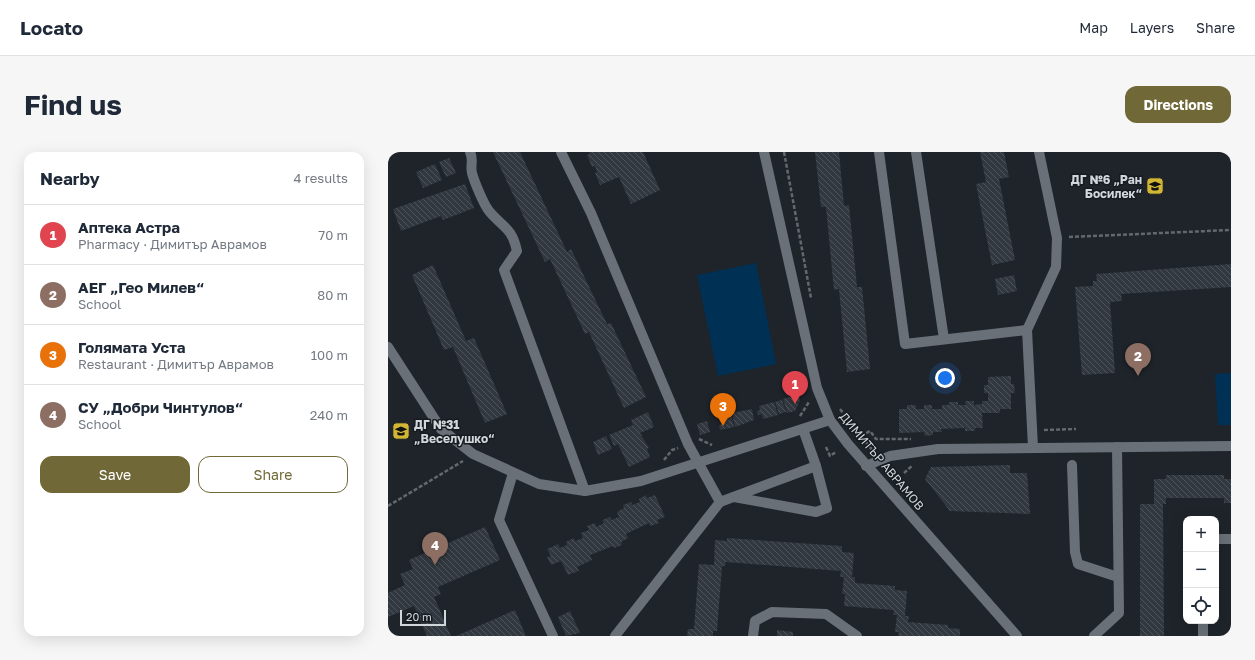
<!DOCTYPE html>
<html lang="en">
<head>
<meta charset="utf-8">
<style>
  :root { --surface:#fff; --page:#f6f6f7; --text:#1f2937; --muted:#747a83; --line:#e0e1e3; --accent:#706937 }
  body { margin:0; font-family:"Golos Text",sans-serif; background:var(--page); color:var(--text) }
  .controls { position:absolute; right:12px; bottom:12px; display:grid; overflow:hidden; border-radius:8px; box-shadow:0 4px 16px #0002 }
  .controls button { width:36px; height:36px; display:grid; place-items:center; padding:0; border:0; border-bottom:1px solid var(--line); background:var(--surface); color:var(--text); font:20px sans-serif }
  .scale { position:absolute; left:12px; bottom:10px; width:46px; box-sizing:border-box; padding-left:4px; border:2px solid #d1d6da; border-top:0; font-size:11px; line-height:14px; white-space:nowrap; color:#d1d6da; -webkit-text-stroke:3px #151b20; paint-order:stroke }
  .you { position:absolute; left:557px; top:226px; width:14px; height:14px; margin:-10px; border:3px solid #fff; border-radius:50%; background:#1a73e8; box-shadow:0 0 0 6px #1a73e833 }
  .badge { display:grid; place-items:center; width:26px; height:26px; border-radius:50%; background:var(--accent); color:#fff; font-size:13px; font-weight:700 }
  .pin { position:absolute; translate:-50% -33px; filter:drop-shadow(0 1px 2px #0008) }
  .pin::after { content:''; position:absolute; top:21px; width:14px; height:12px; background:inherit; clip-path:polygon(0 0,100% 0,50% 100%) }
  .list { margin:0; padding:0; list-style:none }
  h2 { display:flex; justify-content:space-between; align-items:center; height:52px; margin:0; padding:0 16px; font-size:17px }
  h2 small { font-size:13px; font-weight:400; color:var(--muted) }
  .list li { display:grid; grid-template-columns:26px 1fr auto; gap:12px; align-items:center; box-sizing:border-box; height:60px; padding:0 16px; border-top:1px solid var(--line) }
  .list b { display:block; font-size:15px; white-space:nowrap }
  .list p { margin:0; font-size:13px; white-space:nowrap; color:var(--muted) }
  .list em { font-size:13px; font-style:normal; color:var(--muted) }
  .actions { display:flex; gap:8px; padding:12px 16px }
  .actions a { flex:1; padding:9px 0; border:1px solid var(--accent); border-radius:12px; text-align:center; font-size:14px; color:var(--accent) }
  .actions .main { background:var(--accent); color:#fff }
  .icon { flex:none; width:22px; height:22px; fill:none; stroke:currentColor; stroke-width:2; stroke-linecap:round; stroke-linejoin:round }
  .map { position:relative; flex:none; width:843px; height:484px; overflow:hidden; border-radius:12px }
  header { display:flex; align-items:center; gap:24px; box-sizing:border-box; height:56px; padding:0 20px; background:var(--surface); border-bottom:1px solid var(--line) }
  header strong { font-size:19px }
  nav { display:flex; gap:22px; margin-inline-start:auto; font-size:14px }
  .intro { display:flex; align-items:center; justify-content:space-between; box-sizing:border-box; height:96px; padding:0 24px }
  h1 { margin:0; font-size:28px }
  .button { padding:10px 18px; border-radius:12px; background:var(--accent); color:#fff; font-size:14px; font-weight:700 }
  main { display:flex; gap:24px; padding:0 24px }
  aside { flex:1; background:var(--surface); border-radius:12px; box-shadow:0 4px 16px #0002 }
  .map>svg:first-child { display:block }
</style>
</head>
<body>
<header>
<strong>Locato</strong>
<nav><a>Map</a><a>Layers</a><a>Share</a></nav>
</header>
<div class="intro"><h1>Find us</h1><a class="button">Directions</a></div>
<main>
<aside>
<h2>Nearby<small>4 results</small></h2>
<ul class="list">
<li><span class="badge" style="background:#e0444e">1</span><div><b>Аптека Астра</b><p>Pharmacy · Димитър Аврамов</p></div><em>70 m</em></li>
<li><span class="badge" style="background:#8d6e63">2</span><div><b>АЕГ „Гео Милев“</b><p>School</p></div><em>80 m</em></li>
<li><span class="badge" style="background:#e8710a">3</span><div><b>Голямата Уста</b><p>Restaurant · Димитър Аврамов</p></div><em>100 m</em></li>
<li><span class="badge" style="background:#8d6e63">4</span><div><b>СУ „Добри Чинтулов“</b><p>School</p></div><em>240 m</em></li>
</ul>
<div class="actions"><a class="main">Save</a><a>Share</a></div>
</aside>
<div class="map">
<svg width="843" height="484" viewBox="0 0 843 484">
  <defs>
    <pattern id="building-back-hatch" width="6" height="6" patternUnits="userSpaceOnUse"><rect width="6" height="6" fill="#32383f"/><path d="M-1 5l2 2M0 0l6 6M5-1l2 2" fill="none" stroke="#4f545a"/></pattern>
  </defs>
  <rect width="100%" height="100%" fill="#1e242a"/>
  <g fill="#003154">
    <polygon points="368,111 388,212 330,224 309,123"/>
    <polygon points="843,221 843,273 830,273 827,222"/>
  </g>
  <g fill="url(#building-back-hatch)">
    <polygon points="105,0 132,0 179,100 183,97 219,172 223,171 258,245 236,256 201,180 197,182 162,107 157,110"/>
    <polygon points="201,0 255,0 272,38 243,52 231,25 212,33 207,21 209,20 207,14 204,15 199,3 202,2"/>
    <polygon points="427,0 451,0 456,54 461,53 469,135 474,135 482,217 459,220 451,137 446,138 438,55 433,55"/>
    <polygon points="592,0 616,0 621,25 611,27 627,108 604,113 588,32 598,30"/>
    <polygon points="61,6 68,21 58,25 51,10"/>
    <polygon points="47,12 54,28 35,36 28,20"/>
    <polygon points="77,32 86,56 55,68 53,64 13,79 5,57"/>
    <polygon points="843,112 843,135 733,142 734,149 722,150 727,221 694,223 687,135 705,134 705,129 709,129 708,122"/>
    <polygon points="45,113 78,189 86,186 119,262 97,271 65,195 56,198 24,123"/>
    <polygon points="626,123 629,139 610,143 607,127"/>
    <polygon points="623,224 623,232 626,232 627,241 623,241 623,257 612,257 612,261 594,261 595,276 587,276 587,279 577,279 577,276 553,277 554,280 545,280 545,283 537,284 536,280 511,281 511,257 519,257 519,253 528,253 528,257 536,257 536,253 544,253 544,257 554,257 554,253 561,253 561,250 570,250 570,253 578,253 577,249 586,249 586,253 594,252 594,249 600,249 600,241 596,241 596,233 600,233 600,225"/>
    <polygon points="411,242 412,248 407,259 399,261 395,247"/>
    <polygon points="394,248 398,260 391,262 387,250"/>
    <polygon points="386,250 390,263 375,267 374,262 370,263 369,259 372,258 371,254"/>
    <polygon points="364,257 366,268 347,275 344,261"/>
    <polygon points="260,260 266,275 252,281 261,296 259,297 262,305 241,315 230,292 226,294 221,283 245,273 243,268"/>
    <polygon points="343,262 346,275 332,278 331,273 338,271 336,263"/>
    <polygon points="319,269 322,280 312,283 309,272"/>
    <polygon points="218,284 224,297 210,303 205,290"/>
    <polygon points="622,313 622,321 639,321 642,362 562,359 537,327 543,315"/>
    <polygon points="778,323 836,323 836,327 843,327 843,351 836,351 836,346 778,346 778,352 775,352 776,484 752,484 752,352 766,352 766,327 778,327"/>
    <polygon points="258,343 259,346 267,343 277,365 269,368 271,371 262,374 261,371 238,382 240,386 233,390 234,393 226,396 225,394 202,403 204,408 189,415 191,419 180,423 173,409 163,413 159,405 163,404 159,397 170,392 172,396 179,393 178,390 186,386 187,389 195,386 193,381 201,378 199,374 207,371 208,375 216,371 214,368 222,365 223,368 231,365 229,360 236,356 235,353 243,350 244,353 252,350 251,347"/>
    <polygon points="97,375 112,408 50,435 53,442 46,445 63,484 39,484 26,454 0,465 0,441 17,433 12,422 25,417 21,408"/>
    <polygon points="339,386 454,394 454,400 466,401 464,425 467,425 467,431 507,434 507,438 519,439 517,464 521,464 520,470 560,473 560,476 572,477 572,484 510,484 511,480 507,480 509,463 505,463 506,458 456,454 457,442 454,442 456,425 452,425 453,419 338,410 337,414 334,414 329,479 325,479 325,484 299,484 300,477 306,477 311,412 326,413 327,388 339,389"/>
    <polygon points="127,458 138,484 68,484"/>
    <polygon points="182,459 192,481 178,484 170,465"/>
    <polygon points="389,478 405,480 405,484 389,484"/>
  </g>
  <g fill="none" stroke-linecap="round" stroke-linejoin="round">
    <g stroke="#62686d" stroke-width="2.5" stroke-dasharray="4 2" stroke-linecap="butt">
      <polyline points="396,0 423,146"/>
      <polyline points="681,85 843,78"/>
      <polyline points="452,257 485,299"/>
      <polyline points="412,264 421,250"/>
      <polyline points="656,278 688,277"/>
      <polyline points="473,284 482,279 488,287 523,287"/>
      <polyline points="311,287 324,293"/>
      <polyline points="438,295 442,304 448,300"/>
      <polyline points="276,308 284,298 290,296"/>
      <polyline points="516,321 525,313"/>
      <polyline points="0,354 75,309"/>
    </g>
    <g stroke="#697077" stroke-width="10">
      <path d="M82 0C86 8 82 14 84 21 86 29 96 53 101 59 114 75 124 75 129 99L116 118 197 339"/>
      <polyline points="173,0 203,61 300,292 332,350"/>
      <polyline points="376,0 429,236 442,268 460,292 629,484"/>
      <polyline points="491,0 517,192 639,178"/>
      <polyline points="528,0 556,187"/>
      <polyline points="0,195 53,277 85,302 151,332 197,339 253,329 442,268"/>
      <polyline points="645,295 639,178 668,115 669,86 651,0"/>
      <polyline points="684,313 687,400 690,412 730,425"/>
      <polyline points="478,314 502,304 550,297 843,294"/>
      <polyline points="125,321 111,368 165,484"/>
      <polyline points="346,345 428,360 439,356 428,314"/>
      <polyline points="828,387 843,387"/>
      <polyline points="815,469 815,484"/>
      <polyline points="227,484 332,350 428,314 415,277"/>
      <polyline points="365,484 367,469 384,460 438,462 469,484"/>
      <polyline points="706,484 731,461 729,295"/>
    </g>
  </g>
  <defs>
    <symbol id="school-square" viewBox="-11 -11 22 22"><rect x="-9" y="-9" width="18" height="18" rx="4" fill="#d2b736" stroke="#151b20"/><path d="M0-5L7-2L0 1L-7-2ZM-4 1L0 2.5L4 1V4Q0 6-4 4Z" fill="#111"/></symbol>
  </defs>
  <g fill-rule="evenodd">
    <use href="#school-square" x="757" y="24" width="20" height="20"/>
    <use href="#school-square" x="3" y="269" width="20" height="20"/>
  </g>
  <g text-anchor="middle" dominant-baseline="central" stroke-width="3" stroke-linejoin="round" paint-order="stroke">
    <g font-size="12" font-weight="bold" fill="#d1d6da" stroke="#151b20" text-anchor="end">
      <text x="754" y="27">ДГ №6 „Ран<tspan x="754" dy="14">Босилек“</tspan></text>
      <text x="26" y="272" text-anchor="start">ДГ №31<tspan x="26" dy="14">„Веселушко“</tspan></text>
    </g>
    <g font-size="12" fill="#d1d6da" stroke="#151b20">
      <text transform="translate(494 309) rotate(50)">ДИМИТЪР АВРАМОВ</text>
    </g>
  </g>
</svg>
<div class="controls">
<button>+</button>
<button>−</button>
<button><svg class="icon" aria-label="locate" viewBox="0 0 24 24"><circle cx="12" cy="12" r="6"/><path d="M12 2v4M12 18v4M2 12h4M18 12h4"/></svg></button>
</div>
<div class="scale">20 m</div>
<div class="you"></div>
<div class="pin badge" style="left:407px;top:252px;background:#e0444e">1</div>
<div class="pin badge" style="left:750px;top:224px;background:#8d6e63">2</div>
<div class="pin badge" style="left:335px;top:274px;background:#e8710a">3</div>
<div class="pin badge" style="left:47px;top:413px;background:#8d6e63">4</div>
</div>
</main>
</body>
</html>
